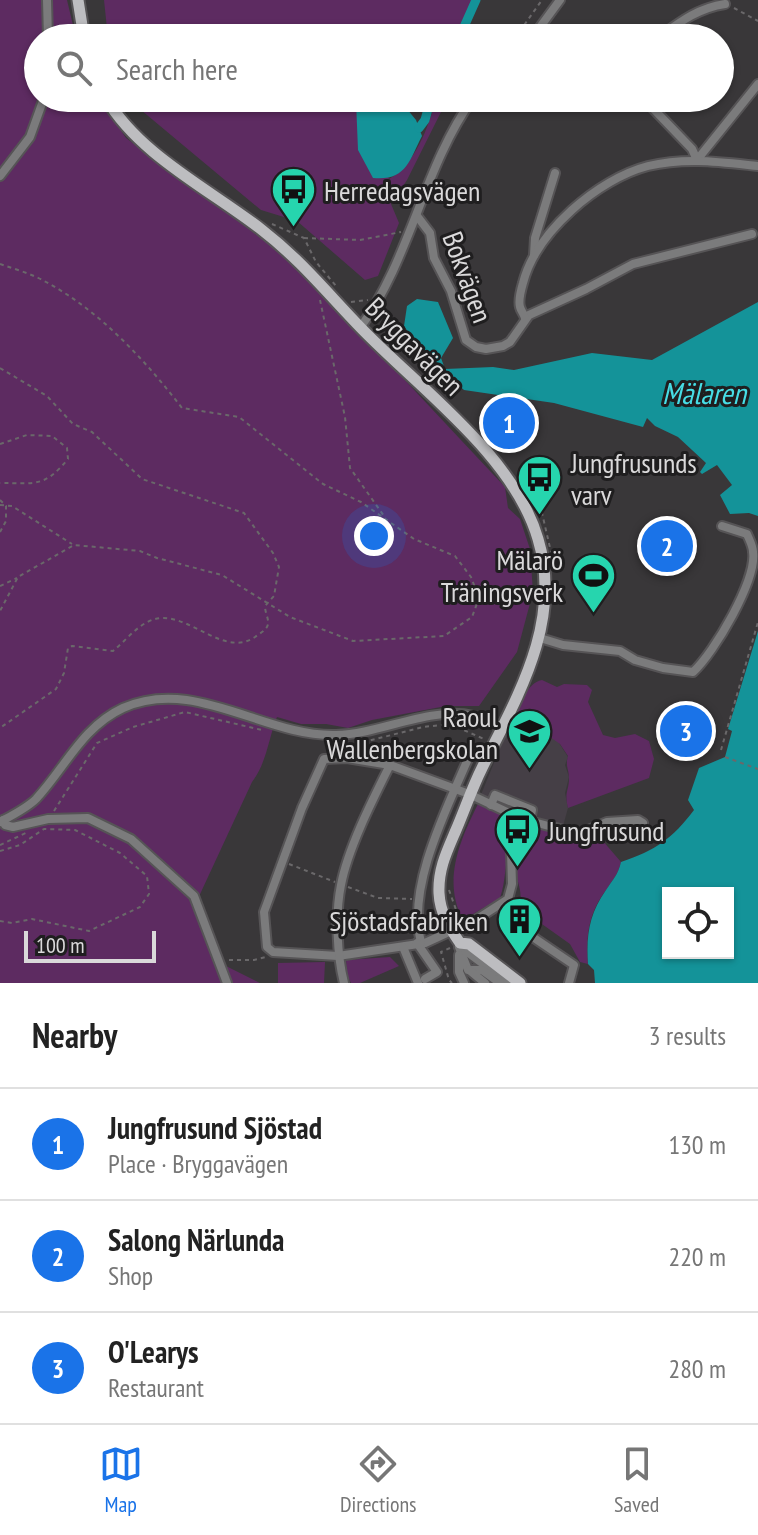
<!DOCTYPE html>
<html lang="en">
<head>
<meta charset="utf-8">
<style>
  :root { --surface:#fff; --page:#f2f2f2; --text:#222; --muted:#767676; --line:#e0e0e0; --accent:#1a73e8 }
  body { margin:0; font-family:"PT Sans Narrow",sans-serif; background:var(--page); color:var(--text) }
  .controls { position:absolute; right:24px; bottom:24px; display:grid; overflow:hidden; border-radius:0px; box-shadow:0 2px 6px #0004 }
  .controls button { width:72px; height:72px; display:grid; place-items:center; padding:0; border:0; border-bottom:2px solid var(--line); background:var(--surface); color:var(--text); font:40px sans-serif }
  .scale { position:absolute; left:24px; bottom:20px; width:132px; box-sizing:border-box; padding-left:8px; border:4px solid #dad9da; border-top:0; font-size:22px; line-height:28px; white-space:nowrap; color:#dad9da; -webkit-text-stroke:6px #1f1e1f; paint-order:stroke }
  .you { position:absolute; left:374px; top:536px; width:28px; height:28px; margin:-20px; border:6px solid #fff; border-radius:50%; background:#1a73e8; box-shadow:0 0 0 12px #1a73e833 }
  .badge { display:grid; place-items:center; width:52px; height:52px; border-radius:50%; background:var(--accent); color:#fff; font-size:26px; font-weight:700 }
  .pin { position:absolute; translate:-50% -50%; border:4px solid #fff; box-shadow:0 2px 8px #0006 }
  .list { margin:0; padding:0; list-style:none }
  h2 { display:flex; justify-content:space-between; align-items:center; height:104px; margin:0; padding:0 32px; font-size:34px }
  h2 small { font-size:26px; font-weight:400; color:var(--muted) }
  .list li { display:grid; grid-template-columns:52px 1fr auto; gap:24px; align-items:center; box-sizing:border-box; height:112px; padding:0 32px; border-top:2px solid var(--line) }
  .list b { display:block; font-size:30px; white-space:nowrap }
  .list p { margin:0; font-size:26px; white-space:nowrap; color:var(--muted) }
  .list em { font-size:26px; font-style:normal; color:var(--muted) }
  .icon { flex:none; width:44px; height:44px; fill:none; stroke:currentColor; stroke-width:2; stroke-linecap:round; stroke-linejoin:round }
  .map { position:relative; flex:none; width:758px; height:983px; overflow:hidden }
  .search { position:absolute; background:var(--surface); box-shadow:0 2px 6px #0004; left:24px; right:24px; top:24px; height:88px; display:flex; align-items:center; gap:20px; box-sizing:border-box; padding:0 28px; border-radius:44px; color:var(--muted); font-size:30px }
  .sheet { height:440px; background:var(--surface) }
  nav { display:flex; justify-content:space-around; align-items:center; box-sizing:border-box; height:112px; border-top:2px solid var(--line); background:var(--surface); font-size:22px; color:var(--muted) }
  nav a { display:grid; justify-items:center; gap:4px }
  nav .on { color:var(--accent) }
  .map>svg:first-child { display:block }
</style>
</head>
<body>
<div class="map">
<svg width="758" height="983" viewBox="0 0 758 983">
  <rect width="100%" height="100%" fill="#393739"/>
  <polygon fill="#453f46" points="515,718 519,731 550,729 568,757 565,765 569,777 565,793 568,808 563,826 480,797 507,731"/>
  <g fill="#5d2b61">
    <path d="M0 0H67L76 38H38V98H99L126 138 297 265 505 487 508 508 520 519 530 549 533 592 517 652 479 706H446L372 720 348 728 326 724H301L277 717C268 740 267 762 252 782L195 905 214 960 260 983H0Z"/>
    <polygon points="104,0 473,0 455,38 108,38"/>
    <path d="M131 98H363L356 101 389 179C415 164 429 127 436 98H448L407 180 391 204 399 223 378 276 365 280 297 221 261 210 250 201 135 105Z"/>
    <path d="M542 680 557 687 564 684 587 685 592 690 588 702 603 735 615 738 635 734 649 741 654 759 649 778 568 808C564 792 569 791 569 778 569 769 565 766 568 756L560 744 550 737 549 730 519 731 515 718C521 705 526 683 542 680Z"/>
    <path d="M478 804 518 821C517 830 510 837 509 846 505 863 506 881 500 898L463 920C442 881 460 840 478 804Z"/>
    <path d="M525 827 536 830 539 827 582 839 596 833 621 862C618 875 613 879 606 890 588 914 586 936 588 964L580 962 570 944 518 907C526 892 513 877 515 859 516 848 521 837 525 827Z"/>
    <polygon points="390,957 399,966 360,983 351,983 347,975 346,960"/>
    <polygon points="325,962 324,983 278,983 278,963"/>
  </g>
  <g fill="#149399" fill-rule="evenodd">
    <path d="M363 98H398L416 120 422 136C409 161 406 181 373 178L358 150 356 101Z"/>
    <polygon points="417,299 438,302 453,338 441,358 445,369 493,367 514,370 592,353 652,360 758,302 758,516 749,513 730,514 720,495 732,485 717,465 702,474 700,472 706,463 678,437 655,426 647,418 643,427 554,403 464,390 423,354 404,326 407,306"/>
    <path d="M758 631V983H595L594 970 588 964C586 936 589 914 606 890 613 879 618 875 621 862 656 850 672 839 694 810L688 800 699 768 725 757 732 731 728 729ZM728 893V953H668V893Z"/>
  </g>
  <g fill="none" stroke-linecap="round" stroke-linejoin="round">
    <g stroke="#149399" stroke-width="9">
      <polyline points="459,38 476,0"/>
      <polyline points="419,128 425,120 431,98"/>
    </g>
    <defs>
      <g id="minor">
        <polyline points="47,0 48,38"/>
        <polyline points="532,38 560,0"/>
        <path d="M658 38C680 22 698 8 725 4"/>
        <polyline points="643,98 692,149 697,160 758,84"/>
        <polyline points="0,176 30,137 44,98"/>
        <polyline points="417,216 430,233 434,258 451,291 466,340 476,347 486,349 503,346 510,342 529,315 586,289 633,264 752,234"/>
        <polyline points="534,255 535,238 555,173"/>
        <path d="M525 318C524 314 521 311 520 307 518 300 521 290 523 283 536 232 598 179 648 166 686 157 720 162 758 166"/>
        <path d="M360 328C411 258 423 168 473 98"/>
        <path d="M540 638 563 645 620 651 635 660 663 668 693 672C714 653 757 580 753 552 753 546 749 539 747 534L722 526"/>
        <polyline points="491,805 495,795 532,810 530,820"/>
        <polyline points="522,819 511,851 512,884 508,899 477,919 425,943 338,956 273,952 267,947 264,912 302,808 324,759 347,758 390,765 469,794 522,819 579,834 607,822 638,820 643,823"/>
        <polyline points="3,820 5,825 13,827 48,819 88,818 131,839 194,896 227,983"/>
        <path d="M0 822C11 816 27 808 36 799 65 768 82 727 123 708 195 676 264 737 336 735 382 734 428 706 474 716 484 718 493 723 502 727"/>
        <polyline points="512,923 574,965 569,983"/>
        <path d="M421 942C406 886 449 804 471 752"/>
        <polyline points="417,943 437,972 425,979"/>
        <polyline points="459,946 509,983"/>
        <polyline points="403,947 418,983"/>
        <polyline points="459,947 468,970 482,970 500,983"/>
        <polyline points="459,955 459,972 464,983"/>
        <polyline points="469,970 485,983"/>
        <path d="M344 983C337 955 335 914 341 885 348 848 373 799 390 765"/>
      </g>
      <g id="major">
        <polyline points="78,0 84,38"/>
        <path d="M106 98C139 155 211 190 262 230 302 261 327 293 361 328 420 389 514 456 538 539 563 622 517 697 482 768 472 788 465 809 456 830 447 851 438 869 439 893 440 913 449 927 460 943L469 944 520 983"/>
      </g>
    </defs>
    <use href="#minor" stroke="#565456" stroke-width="12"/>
    <use href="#major" stroke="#565456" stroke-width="15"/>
    <g stroke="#6a686a" stroke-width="2" stroke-dasharray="4 4" stroke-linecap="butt">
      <polyline points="734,8 758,21"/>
      <polyline points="515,38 542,0"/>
      <polyline points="272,224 304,238 316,262 336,286"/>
      <polyline points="304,238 360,240 401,232"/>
      <path d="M0 264C15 269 32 274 46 282 100 311 145 360 182 408L239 417 323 484 361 502 414 539 455 556 471 577 479 598 472 617 444 636 353 641 290 617 222 575 157 558 140 551 74 545 18 577 0 611"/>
      <polyline points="320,300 345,417 350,468 384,516"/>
      <polyline points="351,302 368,300"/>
      <path d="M0 368 47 396 73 424 92 432 142 479 244 513 273 553 279 567 274 596 265 606C265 613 269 619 268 624 267 630 260 633 255 637 226 657 194 618 163 618 142 618 128 639 113 651L72 646 68 648 64 673 56 689 0 728"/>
      <path d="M0 444 27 435 52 436 67 448 68 459C44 488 35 483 0 483"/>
      <polyline points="528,492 542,513 551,552"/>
      <polyline points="0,500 6,506 6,521 0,532"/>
      <polyline points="0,505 12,506 72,544"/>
      <polyline points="0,586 17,578"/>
      <polyline points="339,744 364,742 423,727 442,725 459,728 484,739"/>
      <polyline points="721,750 758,622"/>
      <polyline points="725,757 758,769"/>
      <polyline points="54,811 97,743 133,727 185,712 262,730"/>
      <polyline points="0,845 28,832"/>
      <polyline points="0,851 20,845 44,829 75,830 120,853 147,876 149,894 140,907 89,931 32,919 12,923 0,921"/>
      <polyline points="289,864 335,882"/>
      <polyline points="348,887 378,898 412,899"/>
      <polyline points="449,890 459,918"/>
      <polyline points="450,948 441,952 449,980 452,983"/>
      <polyline points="229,960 254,960 266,957"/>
    </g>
    <use href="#minor" stroke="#7b7b7c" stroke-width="8"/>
    <use href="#major" stroke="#bdbdc0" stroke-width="11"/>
  </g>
  <defs>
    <symbol id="bus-pin" viewBox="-11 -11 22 30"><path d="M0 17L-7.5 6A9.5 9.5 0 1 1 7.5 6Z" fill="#26d5ae" stroke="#1f1e1f"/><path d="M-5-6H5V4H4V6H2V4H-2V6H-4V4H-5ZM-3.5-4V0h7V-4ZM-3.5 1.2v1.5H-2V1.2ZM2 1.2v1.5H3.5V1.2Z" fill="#111"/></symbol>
    <symbol id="stadium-pin" viewBox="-11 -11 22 30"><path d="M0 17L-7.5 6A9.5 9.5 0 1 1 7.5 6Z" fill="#26d5ae" stroke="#1f1e1f"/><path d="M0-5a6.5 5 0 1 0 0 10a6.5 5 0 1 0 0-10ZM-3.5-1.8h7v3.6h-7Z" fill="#111"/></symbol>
    <symbol id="school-pin" viewBox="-11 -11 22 30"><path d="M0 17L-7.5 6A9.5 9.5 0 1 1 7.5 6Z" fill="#26d5ae" stroke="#1f1e1f"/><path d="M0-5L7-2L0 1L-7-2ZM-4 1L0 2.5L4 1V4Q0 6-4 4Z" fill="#111"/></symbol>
    <symbol id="building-pin" viewBox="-11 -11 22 30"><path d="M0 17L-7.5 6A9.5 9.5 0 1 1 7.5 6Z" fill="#26d5ae" stroke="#1f1e1f"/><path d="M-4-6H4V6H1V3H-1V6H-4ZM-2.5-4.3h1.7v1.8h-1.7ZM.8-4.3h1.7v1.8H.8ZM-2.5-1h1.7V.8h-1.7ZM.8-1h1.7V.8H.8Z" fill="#111"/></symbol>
  </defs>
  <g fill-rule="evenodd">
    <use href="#bus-pin" x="268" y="164" width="51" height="69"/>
    <use href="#bus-pin" x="514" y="452" width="51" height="69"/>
    <use href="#stadium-pin" x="568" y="550" width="51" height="69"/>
    <use href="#school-pin" x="504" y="706" width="51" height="69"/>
    <use href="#bus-pin" x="492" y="804" width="51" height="69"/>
    <use href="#building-pin" x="494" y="894" width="51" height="69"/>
  </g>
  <g text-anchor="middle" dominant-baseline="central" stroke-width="6" stroke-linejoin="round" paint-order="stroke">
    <g font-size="28" fill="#dad9da" stroke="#1f1e1f" text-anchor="start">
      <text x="324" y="190">Herredagsvägen</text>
      <text x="571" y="462">Jungfrusunds<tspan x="571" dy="32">varv</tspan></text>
      <text x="563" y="559" text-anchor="end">Mälarö<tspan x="563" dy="32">Träningsverk</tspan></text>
      <text x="498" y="716" text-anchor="end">Raoul<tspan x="498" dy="32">Wallenbergskolan</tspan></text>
      <text x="548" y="830">Jungfrusund</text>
      <text x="488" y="920" text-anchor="end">Sjöstadsfabriken</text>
    </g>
    <g font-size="28" fill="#dad9da" stroke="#1f1e1f">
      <text transform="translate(468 277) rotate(70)">Bokvägen</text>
      <text transform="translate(415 346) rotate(45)">Bryggavägen</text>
    </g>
    <g font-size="30" font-style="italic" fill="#47dde5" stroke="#1f1e1f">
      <text x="704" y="392">Mälaren</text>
    </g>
  </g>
</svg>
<div class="controls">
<button><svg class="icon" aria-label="locate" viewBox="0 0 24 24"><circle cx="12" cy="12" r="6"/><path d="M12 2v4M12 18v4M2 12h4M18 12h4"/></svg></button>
</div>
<div class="scale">100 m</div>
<div class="you"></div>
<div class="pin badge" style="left:509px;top:423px">1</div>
<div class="pin badge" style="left:667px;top:546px">2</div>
<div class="pin badge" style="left:686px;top:731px">3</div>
<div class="search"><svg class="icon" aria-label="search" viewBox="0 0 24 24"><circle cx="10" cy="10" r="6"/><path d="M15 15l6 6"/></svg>Search here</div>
</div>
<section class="sheet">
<h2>Nearby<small>3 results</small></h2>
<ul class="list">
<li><span class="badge">1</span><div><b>Jungfrusund Sjöstad</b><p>Place · Bryggavägen</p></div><em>130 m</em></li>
<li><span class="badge">2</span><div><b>Salong Närlunda</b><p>Shop</p></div><em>220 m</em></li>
<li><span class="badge">3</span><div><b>O'Learys</b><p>Restaurant</p></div><em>280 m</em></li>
</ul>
</section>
<nav>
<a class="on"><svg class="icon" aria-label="map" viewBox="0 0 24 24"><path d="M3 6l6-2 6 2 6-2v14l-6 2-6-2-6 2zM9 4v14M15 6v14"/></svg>Map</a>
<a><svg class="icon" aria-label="directions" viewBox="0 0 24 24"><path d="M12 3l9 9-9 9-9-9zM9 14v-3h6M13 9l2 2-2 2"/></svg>Directions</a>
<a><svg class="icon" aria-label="saved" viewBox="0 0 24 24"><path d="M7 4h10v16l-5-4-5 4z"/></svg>Saved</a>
</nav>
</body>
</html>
